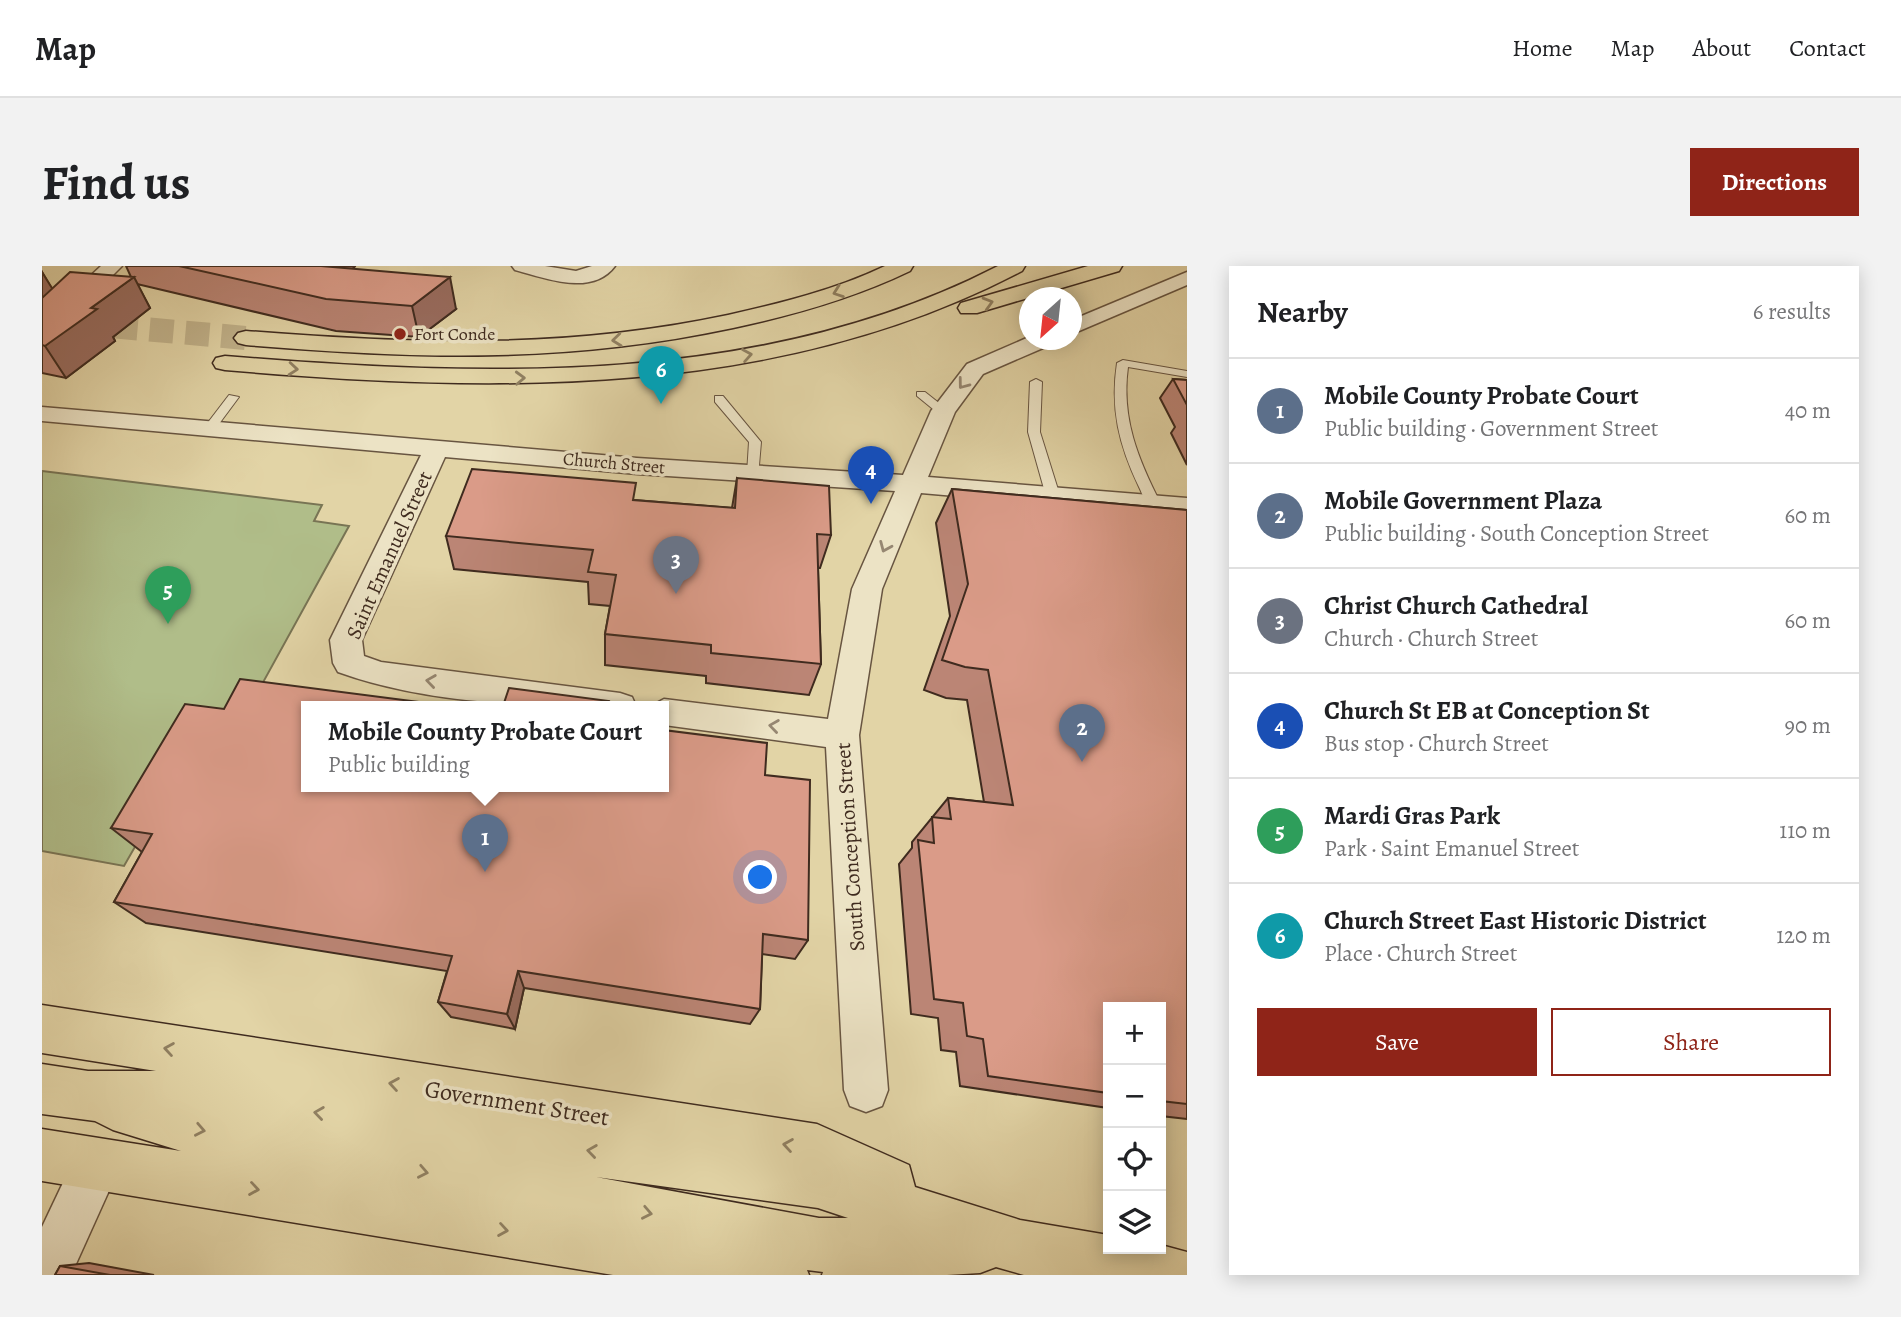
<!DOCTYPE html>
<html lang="en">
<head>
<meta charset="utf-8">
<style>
  :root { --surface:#fff; --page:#f2f2f2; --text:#202124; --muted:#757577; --line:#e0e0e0; --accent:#8f2418 }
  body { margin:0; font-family:Alegreya,serif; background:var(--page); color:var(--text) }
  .controls { position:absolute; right:21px; bottom:21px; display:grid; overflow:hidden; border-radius:0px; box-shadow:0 4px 18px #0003 }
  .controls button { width:63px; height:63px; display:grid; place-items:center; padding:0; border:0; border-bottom:2px solid var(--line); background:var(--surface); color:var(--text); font:35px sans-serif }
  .compass { position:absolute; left:977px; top:21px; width:63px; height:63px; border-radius:50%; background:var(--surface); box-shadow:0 4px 18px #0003; rotate:207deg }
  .you { position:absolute; left:719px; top:612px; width:24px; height:24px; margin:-18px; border:5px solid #fff; border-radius:50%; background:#1a73e8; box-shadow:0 0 0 10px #1a73e833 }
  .badge { display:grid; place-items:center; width:46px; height:46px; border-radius:50%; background:var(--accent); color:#fff; font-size:23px; font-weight:700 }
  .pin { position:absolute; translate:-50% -58px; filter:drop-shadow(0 2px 4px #0008) }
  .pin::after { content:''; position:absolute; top:37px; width:24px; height:21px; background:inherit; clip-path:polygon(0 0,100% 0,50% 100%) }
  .popup { position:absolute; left:259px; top:435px; width:368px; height:91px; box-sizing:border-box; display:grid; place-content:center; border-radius:0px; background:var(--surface); filter:drop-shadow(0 2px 5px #0005); font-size:23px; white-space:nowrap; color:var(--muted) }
  .popup b { font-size:26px; color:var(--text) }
  .popup::after { content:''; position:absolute; left:50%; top:100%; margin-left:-14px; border:14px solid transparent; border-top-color:var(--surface) }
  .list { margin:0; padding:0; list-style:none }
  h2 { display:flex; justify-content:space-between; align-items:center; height:91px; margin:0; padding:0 28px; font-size:30px }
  h2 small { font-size:23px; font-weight:400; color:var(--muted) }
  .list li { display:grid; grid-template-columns:46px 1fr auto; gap:21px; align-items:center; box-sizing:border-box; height:105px; padding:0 28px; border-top:2px solid var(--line) }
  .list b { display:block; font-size:26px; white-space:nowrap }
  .list p { margin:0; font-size:23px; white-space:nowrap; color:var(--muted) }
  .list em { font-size:23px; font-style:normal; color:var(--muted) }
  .actions { display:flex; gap:14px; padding:21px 28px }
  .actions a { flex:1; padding:16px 0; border:2px solid var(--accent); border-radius:0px; text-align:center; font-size:24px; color:var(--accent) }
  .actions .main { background:var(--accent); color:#fff }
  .icon { flex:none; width:38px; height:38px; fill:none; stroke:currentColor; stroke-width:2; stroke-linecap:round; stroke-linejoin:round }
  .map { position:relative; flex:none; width:1145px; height:1009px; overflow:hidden; border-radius:0px }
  header { display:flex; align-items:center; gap:42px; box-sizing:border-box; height:98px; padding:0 35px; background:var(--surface); border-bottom:2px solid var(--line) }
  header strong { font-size:33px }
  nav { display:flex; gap:38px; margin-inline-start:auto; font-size:24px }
  .intro { display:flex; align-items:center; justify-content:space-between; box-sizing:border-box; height:168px; padding:0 42px }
  h1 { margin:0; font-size:49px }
  .button { padding:18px 32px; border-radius:0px; background:var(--accent); color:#fff; font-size:24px; font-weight:700 }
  main { display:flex; gap:42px; padding:0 42px }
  aside { flex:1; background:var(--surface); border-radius:0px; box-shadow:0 4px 18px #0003 }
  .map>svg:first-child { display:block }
</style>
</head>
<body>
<header>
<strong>Map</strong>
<nav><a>Home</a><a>Map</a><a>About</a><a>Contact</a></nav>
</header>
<div class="intro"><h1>Find us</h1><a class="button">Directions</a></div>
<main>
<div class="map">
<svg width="1145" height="1009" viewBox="0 0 1145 1009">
  <rect width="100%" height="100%" fill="#e2d4a6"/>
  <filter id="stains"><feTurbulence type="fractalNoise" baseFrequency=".00286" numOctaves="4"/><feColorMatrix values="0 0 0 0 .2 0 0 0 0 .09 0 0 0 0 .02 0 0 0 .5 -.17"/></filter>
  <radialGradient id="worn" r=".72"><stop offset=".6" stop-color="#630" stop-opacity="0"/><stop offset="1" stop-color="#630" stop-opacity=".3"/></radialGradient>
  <polygon fill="#b0bd89" stroke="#787454" stroke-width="2" points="0,205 280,239 272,255 307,260 197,460 164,457 82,600 0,585"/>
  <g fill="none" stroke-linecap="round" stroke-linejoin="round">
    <polyline stroke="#c1b28b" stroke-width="24" stroke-dasharray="24 12" stroke-linecap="butt" points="0,54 204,72"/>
    <defs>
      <g id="lane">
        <path d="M1081 94 1145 105V111L1086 101C1079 152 1096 193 1119 238L1112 242C1103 239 1101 229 1097 221 1077 179 1068 143 1075 97Z"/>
        <polygon points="994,113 1000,116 998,166 1018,230 1011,234 1004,230 986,166 988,116"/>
        <polygon points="875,126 883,126 907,145 897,148 875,130"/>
        <polygon points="187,129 197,131 171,166 163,166 161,163"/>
        <polygon points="673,130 681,130 719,176 716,211 706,211 705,208 707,176 673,136"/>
      </g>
      <g id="street">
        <polygon points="59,0 80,0 8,72 0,73 0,55"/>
        <path d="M470 0H503L534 5 550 0H573C550 31 503 12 473 4Z"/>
        <polygon points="1145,6 1145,19 1030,68 1030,54"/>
        <path d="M987 71 1011 74 1008 79 941 108 913 146 886 211 1145 232V250L879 227 840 323 817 469 846 824 840 840 824 846 808 840 802 824 784 481 622 459V440H609L622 433 786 453 810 323 853 225 595 208 403 191 320 374 322 390 339 396 578 427 590 431 594 440C495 440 391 440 296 406L291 397 288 374 379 189 0 155V141L595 192 861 209 889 145 925 98Z"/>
        <polygon points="55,874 72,881 79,898 29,1009 0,1009 0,961 38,881"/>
      </g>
      <path id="primary" d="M0 739 775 858 867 899 873 921 978 954 1066 969V983H1119V979L1145 986V1009H982L954 1001 938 1007 905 1009H780L781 1006 765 1004 767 1009H571L0 915V863L139 885 71 864 53 855 0 848V798L46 805H114L0 787ZM554 911 776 942 806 952H777Z"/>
      <g id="highway">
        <path d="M843 0H871L868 5C812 32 752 49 691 62 522 98 375 93 204 79L196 77 192 72 196 67 204 65C370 78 521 84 686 49 739 37 793 24 843 0Z"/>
        <path d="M956 0H983L980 5C735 134 451 127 183 104L174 102 171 97 174 92 183 90C441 111 719 122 956 0Z"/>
        <polygon points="1046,0 1080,0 1077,5 935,47 919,47 916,42 919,37"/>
      </g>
    </defs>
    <use href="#lane" stroke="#685541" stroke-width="2"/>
    <use href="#street" stroke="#685541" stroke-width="3"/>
    <use href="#primary" stroke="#3f2b1f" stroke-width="3"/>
    <use href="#highway" stroke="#3f2b1f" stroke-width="3"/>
    <use href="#lane" fill="#ece3c5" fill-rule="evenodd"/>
    <use href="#street" fill="#ece3c5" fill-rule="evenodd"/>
    <use href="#primary" fill="#e2d4a6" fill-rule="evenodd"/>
    <use href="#highway" fill="#e2d4a6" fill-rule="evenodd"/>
  </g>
  <g fill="#bb8575" stroke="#3f2b1f" stroke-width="2">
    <polygon points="84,0 313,0 311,3 414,43 377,71 294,65 95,18 108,42 71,71 73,75 24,112 0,107 0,6 10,23 89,11"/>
    <polygon points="1131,113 1145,114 1145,199 1129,167 1133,161 1118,132"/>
    <polygon points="695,212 789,269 778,302 776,302 779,398 767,429 664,417 664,410 563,399 563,368 568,340 547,338 546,316 412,303 404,270 593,234 690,242"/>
    <polygon points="910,223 1145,244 1145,853 1119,850 1119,741 1066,741 1066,842 918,820 914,786 899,784 896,752 869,748 857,598 870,582 870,576 906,532 942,536 925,434 904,432 882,424 908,350 894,257"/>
    <polygon points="182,443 723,509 766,674 753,693 720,688 718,743 708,758 482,722 473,763 409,751 396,736 405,705 104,657 72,636 100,586 69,562"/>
    <polygon points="47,997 112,1009 13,1009 18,1000"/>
  </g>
  <g fill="#996c5f" stroke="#3f2b1f" stroke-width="2">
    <polygon points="279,0 313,0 288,31"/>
    <polygon points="0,6 18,35 0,52"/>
    <polygon points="92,11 108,42 71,71 73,75 24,112 3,80 49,42"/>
    <polygon points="408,11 414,43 377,71 370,40"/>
    <polygon points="476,705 482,722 473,763 465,748"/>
  </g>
  <g fill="#da9b88" stroke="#3f2b1f" stroke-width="2">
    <polygon points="137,0 279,0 408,11 370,40 284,33"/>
    <polygon points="28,6 92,11 49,42 55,43 3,80 0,79 0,32"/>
    <polygon points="1131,113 1145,114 1145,139"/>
    <polygon points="430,203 594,217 591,234 693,242 695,212 787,220 789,269 775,268 779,398 669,387 669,379 563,368 574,309 546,306 551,284 404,270"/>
    <polygon points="910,223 1145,244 1145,838 1119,835 1119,741 1066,741 1066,827 946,810 941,773 925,770 921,737 892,733 876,574 892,577 890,551 909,553 906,532 971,539 946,404 923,401 900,394 926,318"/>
    <polygon points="198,413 408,440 264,440 264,520 621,520 621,464 725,477 723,509 768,514 766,674 721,668 718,743 476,705 465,748 396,736 410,690 72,636 110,568 69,562 143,438 182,443"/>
    <polygon points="467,422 567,435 566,440 461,440"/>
    <polygon points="18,1000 68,1009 13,1009"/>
  </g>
  <defs><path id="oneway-chevron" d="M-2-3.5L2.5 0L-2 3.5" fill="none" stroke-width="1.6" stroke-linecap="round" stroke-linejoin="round" transform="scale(1.75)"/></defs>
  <g stroke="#908062">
    <use href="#oneway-chevron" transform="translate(796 26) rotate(160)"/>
    <use href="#oneway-chevron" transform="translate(946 37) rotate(-16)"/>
    <use href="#oneway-chevron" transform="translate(575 74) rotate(174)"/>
    <use href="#oneway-chevron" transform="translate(705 89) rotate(-10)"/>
    <use href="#oneway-chevron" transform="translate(251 103) rotate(5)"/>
    <use href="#oneway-chevron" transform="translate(478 112) rotate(-2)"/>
    <use href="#oneway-chevron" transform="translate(127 783) rotate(-171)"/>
    <use href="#oneway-chevron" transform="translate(352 818) rotate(-171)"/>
    <use href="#oneway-chevron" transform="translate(277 847) rotate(-172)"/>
    <use href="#oneway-chevron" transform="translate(158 864) rotate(11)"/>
    <use href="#oneway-chevron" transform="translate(746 879) rotate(-171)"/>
    <use href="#oneway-chevron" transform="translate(550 885) rotate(-172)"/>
    <use href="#oneway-chevron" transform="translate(381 906) rotate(11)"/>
    <use href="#oneway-chevron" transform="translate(212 923) rotate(9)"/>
    <use href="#oneway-chevron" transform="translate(605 947) rotate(11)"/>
    <use href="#oneway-chevron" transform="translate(461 964) rotate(9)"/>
  </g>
  <g stroke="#968772">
    <use href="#oneway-chevron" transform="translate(921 118) rotate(127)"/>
    <use href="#oneway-chevron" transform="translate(843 281) rotate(113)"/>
    <use href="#oneway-chevron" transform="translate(389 415) rotate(-172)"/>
    <use href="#oneway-chevron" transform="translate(732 460) rotate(-172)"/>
  </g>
  <circle fill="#8f2418" stroke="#ece3c5" stroke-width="2.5" cx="358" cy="68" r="7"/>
  <g text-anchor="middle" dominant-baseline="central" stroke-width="7" stroke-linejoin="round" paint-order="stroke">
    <g font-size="18" fill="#3f2b1f" stroke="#ece3c5" text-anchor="start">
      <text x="372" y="68">Fort Conde</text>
    </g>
    <g font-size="18" fill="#3f2b1f" stroke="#ece3c5">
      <text transform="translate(572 197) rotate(5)">Church Street</text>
    </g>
    <g font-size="21" fill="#3f2b1f" stroke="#ece3c5">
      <text transform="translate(347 289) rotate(-66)">Saint Emanuel Street</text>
      <text transform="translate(808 581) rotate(-94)">South Conception Street</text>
    </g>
    <g font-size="24" fill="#3f2b1f" stroke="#ece3c5">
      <text transform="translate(475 837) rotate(9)">Government Street</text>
    </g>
  </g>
  <rect width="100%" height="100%" filter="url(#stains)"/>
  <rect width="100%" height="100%" fill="url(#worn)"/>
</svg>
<div class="controls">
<button>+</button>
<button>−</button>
<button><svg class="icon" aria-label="locate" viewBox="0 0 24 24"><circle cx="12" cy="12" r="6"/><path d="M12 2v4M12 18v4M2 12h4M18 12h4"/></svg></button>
<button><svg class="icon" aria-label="layers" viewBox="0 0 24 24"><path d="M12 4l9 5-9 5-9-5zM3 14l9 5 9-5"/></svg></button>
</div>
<svg class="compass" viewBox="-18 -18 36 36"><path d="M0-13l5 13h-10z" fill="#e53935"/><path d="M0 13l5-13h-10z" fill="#757577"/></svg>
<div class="you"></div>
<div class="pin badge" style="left:443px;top:606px;background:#5c6f8a">1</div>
<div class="popup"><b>Mobile County Probate Court</b>Public building</div>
<div class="pin badge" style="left:1040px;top:496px;background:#5c6f8a">2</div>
<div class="pin badge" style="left:634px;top:328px;background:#6b7280">3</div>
<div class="pin badge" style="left:829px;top:238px;background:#1a4fb4">4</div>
<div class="pin badge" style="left:126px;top:358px;background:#2e9e5b">5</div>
<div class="pin badge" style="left:619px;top:138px;background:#0f9aa8">6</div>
</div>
<aside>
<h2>Nearby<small>6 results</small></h2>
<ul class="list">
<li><span class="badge" style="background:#5c6f8a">1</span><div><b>Mobile County Probate Court</b><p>Public building · Government Street</p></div><em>40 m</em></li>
<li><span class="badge" style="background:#5c6f8a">2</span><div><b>Mobile Government Plaza</b><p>Public building · South Conception Street</p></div><em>60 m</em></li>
<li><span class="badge" style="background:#6b7280">3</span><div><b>Christ Church Cathedral</b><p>Church · Church Street</p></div><em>60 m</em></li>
<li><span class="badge" style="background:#1a4fb4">4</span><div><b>Church St EB at Conception St</b><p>Bus stop · Church Street</p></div><em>90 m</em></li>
<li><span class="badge" style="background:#2e9e5b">5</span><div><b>Mardi Gras Park</b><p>Park · Saint Emanuel Street</p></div><em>110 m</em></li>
<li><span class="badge" style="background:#0f9aa8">6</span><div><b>Church Street East Historic District</b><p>Place · Church Street</p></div><em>120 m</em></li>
</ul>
<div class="actions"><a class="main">Save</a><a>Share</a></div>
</aside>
</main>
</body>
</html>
